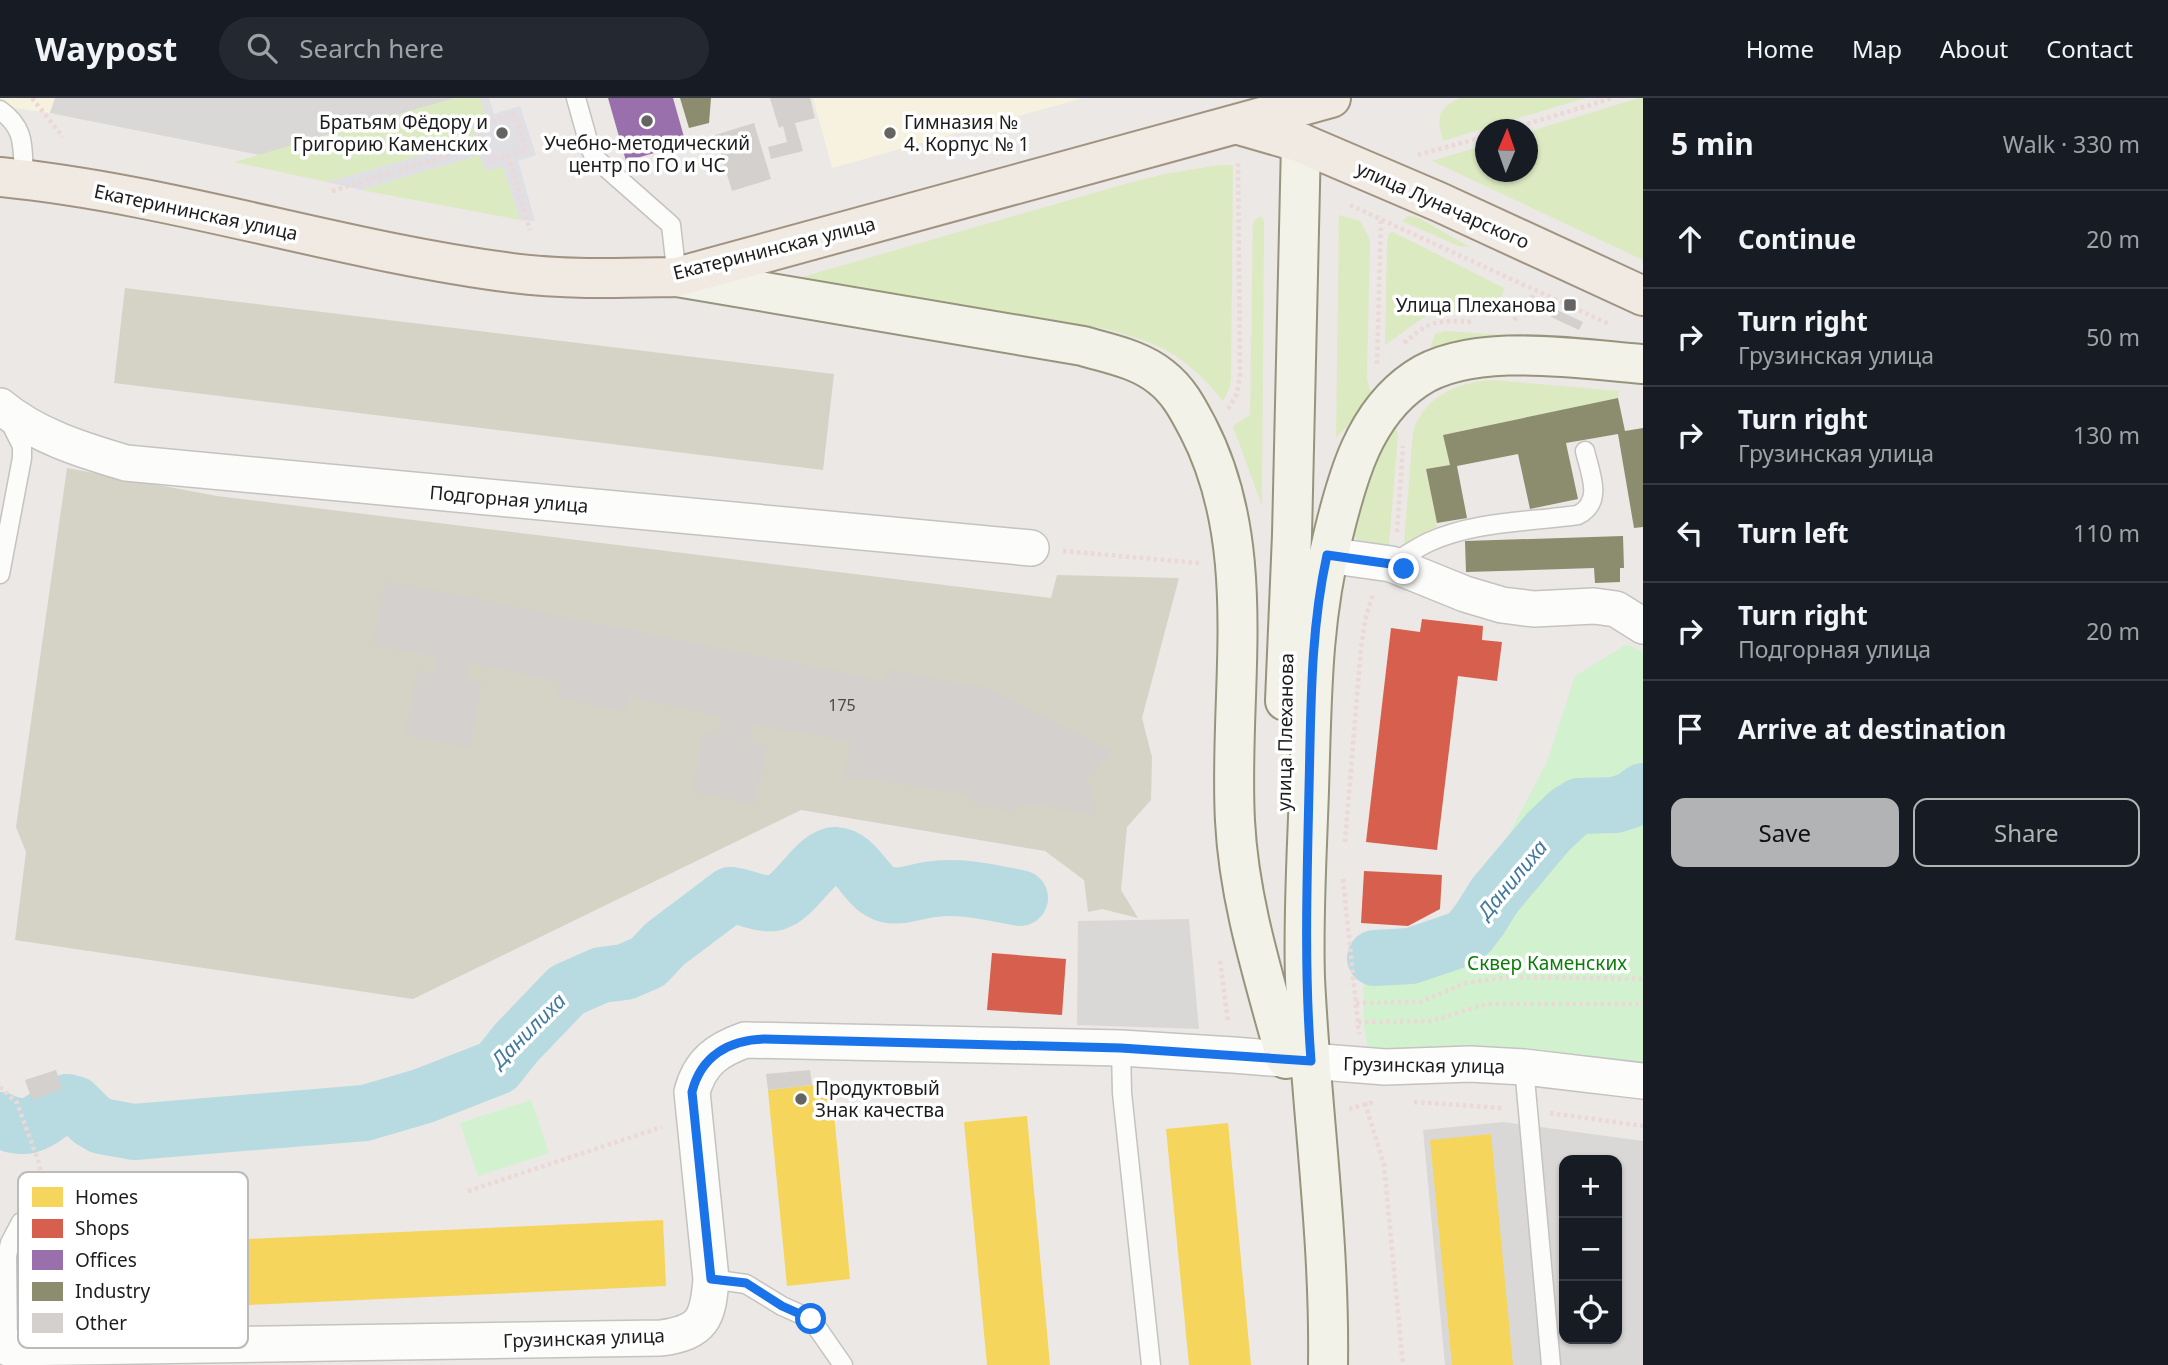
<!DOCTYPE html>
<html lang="en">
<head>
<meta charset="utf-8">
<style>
  :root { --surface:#171b24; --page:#242831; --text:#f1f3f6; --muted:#9ea1a6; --line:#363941; --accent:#b2b3b4 }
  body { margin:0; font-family:"Noto Sans",sans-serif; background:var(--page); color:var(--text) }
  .controls { position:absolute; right:21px; bottom:21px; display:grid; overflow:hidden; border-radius:14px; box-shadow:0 2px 5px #0004 }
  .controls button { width:63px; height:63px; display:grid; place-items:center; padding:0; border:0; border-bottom:2px solid var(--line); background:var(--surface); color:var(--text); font:35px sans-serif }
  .compass { position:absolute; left:1475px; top:21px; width:63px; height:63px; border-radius:50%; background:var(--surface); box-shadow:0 2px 5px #0004; rotate:2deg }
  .stop { position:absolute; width:21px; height:21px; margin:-16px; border:5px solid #1a73e8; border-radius:50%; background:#fff }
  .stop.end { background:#1a73e8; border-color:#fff; box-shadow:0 2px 7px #0008 }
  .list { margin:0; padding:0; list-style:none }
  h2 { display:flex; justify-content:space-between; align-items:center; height:91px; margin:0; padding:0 28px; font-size:30px }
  h2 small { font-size:23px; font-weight:400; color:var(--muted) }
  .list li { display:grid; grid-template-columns:46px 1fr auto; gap:21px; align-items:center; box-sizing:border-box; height:98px; padding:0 28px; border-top:2px solid var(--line) }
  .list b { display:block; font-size:26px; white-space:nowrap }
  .list p { margin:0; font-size:23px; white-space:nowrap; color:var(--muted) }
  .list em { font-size:23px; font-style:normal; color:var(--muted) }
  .actions { display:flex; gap:14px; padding:21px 28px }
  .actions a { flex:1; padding:16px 0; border:2px solid var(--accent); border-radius:14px; text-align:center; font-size:24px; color:var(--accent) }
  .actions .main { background:var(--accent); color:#111 }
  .icon { flex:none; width:38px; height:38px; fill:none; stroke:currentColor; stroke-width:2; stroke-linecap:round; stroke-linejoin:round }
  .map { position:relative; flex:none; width:1643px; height:1267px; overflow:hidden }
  header { display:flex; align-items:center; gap:42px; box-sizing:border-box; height:98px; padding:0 35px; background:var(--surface); border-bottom:2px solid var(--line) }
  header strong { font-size:33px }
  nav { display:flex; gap:38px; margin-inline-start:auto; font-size:24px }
  .search { width:490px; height:63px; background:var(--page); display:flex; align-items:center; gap:18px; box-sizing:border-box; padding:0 24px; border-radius:38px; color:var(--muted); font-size:26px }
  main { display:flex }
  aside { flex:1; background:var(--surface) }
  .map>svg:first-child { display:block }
</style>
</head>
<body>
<header>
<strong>Waypost</strong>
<div class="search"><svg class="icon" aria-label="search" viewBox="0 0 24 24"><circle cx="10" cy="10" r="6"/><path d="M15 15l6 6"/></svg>Search here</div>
<nav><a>Home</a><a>Map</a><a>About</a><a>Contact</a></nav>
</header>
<main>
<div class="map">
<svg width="1643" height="1267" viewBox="0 0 1643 1267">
  <rect width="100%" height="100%" fill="#ebe8e5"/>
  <g fill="#dad8d7" fill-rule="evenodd">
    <polygon points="1189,821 1199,931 1077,927 1078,823"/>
    <path d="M1503 1024 1643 1043V1267H1445L1423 1032ZM1564 1062H1617V1241H1564Z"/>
  </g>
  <g fill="#f6f2df">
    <polygon points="0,0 55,0 50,15 0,8"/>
    <polygon points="813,0 1083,0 832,70"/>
  </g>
  <polygon fill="#d9d8d7" points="55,0 455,0 260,57 50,15"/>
  <g fill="#d5d3c6">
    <polygon points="125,190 834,276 823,372 114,285"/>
    <polygon points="67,370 217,398 1051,500 1057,477 1179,480 1142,620 1152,659 1151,702 1127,729 1121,792 1138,820 1102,811 1088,814 1084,782 1045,753 801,712 413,901 15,842 26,754 16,729"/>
  </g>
  <g fill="#dceac2">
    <polygon points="455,0 481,0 486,19 476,42 327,84 234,64"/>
    <path d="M1461 0H1585L1443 43C1437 20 1436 10 1461 0Z"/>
    <polygon points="1639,0 1643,0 1643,162 1432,63 1485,47 1486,74 1528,74 1528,34"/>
    <polygon points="479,57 503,69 520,122 361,92"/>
    <path d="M1220 67H1233L1231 281 1229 291 1223 303C1185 257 1163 246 1106 231L818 188 778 186 1125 86 1165 76Z"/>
    <polygon points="1339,117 1360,123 1370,142 1367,281 1370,292 1375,298 1336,340"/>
    <polygon points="1408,118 1417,119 1470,149 1458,148 1402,123"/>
    <polygon points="1259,119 1262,119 1264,124 1262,408 1233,328 1250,317 1253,124"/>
    <polygon points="1393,134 1504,190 1495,217 1431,214 1385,247 1387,146 1389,135"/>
    <polygon points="1445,233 1643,246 1643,253 1432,254 1431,247 1435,236"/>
    <path d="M1493 282 1619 293 1618 300 1443 337 1450 367 1426 372 1437 425 1436 430 1404 446 1413 334C1424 298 1458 284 1493 282Z"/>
    <polygon points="1394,318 1398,338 1389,446 1386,449 1359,444 1353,436 1351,423"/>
  </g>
  <g fill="#d2f2cf">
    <polygon points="1627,546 1643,554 1643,969 1368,952 1364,930 1363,869 1424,862 1472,806 1547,664 1575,578"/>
    <polygon points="531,1002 549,1055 478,1078 460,1025"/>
  </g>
  <polygon fill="#dfdfe4" points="480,0 489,0 494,16 520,8 536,57 518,63 535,123 520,122 503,69 485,73 479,57 361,92 327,84 476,42 470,24 486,18"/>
  <g fill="#f6d55c">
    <polygon points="831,985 850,1181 787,1188 768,992"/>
    <polygon points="1027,1018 1050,1267 987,1267 964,1024"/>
    <polygon points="1228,1025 1251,1267 1189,1267 1166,1031"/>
    <polygon points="1491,1036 1513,1267 1452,1267 1430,1042"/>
    <polygon points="663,1122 666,1188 53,1216 50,1150"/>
  </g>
  <g fill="#d6604d">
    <polygon points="1422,521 1483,528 1482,542 1502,544 1497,583 1458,578 1437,752 1366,744 1391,530 1420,534"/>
    <polygon points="1364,773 1442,777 1440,811 1408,828 1361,825"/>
    <polygon points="992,855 1066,861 1062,917 987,912"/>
  </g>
  <polygon fill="#9970ab" points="608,0 673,0 686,46 626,63"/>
  <g fill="#8c8c6e">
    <polygon points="680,0 711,0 709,25 689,30"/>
    <polygon points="1618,300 1625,333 1643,330 1643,429 1634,430 1618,336 1566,345 1578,401 1530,411 1518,356 1457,368 1467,420 1437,425 1426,371 1450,367 1443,337"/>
    <polygon points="1623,438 1624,470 1620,470 1620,484 1595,485 1594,470 1466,474 1465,443"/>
  </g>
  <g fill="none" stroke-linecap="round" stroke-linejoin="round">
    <g stroke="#b7dbe0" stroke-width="56">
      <polyline points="1375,860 1411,858 1461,841 1470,834 1480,821 1495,797 1548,734 1568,715 1579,708 1615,707 1631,702 1643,693"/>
      <path d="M0 1022C33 1038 41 1019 67 1004L75 1006 91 1022 101 1028 134 1034 365 1015 423 998 497 969 517 944 567 892 601 877 625 874 648 864 665 846 730 797C744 798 764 809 777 804 797 797 817 757 835 757 856 758 865 786 881 794 897 803 918 792 934 791 962 787 992 795 1020 800"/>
    </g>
  </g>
  <g fill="#d3d0ce">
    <polygon points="770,0 810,0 815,20 795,25 803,53 771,61 768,49 787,44 783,28 779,30"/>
    <polygon points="754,25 771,81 732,93 715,37"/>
    <polygon points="1555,211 1583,224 1579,232 1551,219"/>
    <polygon points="386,483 885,583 888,572 987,590 1111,653 1087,683 1095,704 1094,717 1025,705 1012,712 982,709 970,702 967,696 844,678 851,644 753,626 749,644 767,649 755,707 692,693 704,635 718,638 722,618 628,599 625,614 557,599 560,584 469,564 466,582 482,585 469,650 405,637 418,572 434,575 437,560 373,547"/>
    <polygon points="56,972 62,991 32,1002 25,982"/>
    <polygon points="810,972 812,987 768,992 766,976"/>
  </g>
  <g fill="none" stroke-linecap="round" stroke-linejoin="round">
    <defs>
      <g id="lane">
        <polyline points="576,0 590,50 595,60 671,127 677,179"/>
        <path d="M0 12C27 31 22 51 24 81"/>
        <path d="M1391 466C1404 459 1416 450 1429 444 1475 423 1529 424 1578 417 1604 404 1590 375 1585 353"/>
        <polyline points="0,476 22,360 22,348 10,324"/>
        <polyline points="1121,950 1122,995 1151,1267"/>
        <polyline points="1524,969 1551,1267"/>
        <polyline points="711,1181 746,1186 782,1208 811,1221 843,1267"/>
        <polyline points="4,1250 8,1250 7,1157 10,1145 21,1124"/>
      </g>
      <g id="street">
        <path d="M0 308C36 338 82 352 126 365L1031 450"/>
        <polyline points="1327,457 1391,466 1465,496 1502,507 1534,511 1594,508 1616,511 1643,528"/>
        <path d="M8 1250 661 1240C703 1234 708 1221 711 1181L692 994C700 964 717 952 745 942L1121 950 1233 957 1385 969 1470 966 1524 969 1643 983"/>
      </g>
      <g id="secondary">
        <path d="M677 179 1083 248C1110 256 1139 261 1161 279 1179 293 1188 311 1198 330 1261 451 1228 593 1235 723 1239 804 1265 883 1286 961"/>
        <polyline points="1285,603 1292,437 1301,45"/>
        <path d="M1328 1267C1330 1138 1311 1009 1305 880 1303 817 1307 755 1309 692 1312 602 1311 526 1333 438 1347 380 1364 316 1416 281 1472 243 1578 261 1643 266"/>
      </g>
      <g id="primary">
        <polyline points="1239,27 1301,45 1439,104 1643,198"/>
        <path d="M0 79C173 96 340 153 512 175 567 182 622 180 677 179L1331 0"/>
      </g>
    </defs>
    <use href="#lane" stroke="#c4c3c1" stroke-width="21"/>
    <use href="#street" stroke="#c4c3c1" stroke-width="38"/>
    <use href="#secondary" stroke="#96947c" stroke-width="42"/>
    <use href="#primary" stroke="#a19381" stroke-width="42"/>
    <g stroke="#ebd8d7" stroke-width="4.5" stroke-dasharray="3.5 3.5" stroke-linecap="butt">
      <polyline points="32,0 63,39"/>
      <polyline points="1507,32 1613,0"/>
      <polyline points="508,57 530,132"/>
      <polyline points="1418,57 1486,38"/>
      <polyline points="332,93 484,46 489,63 526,52 514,16 477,28 484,46"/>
      <polyline points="1350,107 1609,226"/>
      <polyline points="1514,222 1536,194"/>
      <path d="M1404 245C1430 222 1438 222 1472 224"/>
      <polyline points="1377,266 1381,121"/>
      <polyline points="1228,311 1237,296 1240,278 1238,64"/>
      <polyline points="1397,434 1403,348"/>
      <polyline points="1063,453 1199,465"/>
      <polyline points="1345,744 1361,550 1365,522 1373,496"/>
      <polyline points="1343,781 1359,936"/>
      <polyline points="1220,863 1228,924"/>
      <polyline points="1356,905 1420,904 1466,885 1509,879 1643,881"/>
      <polyline points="1358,924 1431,923 1487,906 1643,906"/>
      <polyline points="0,989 17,1005 39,1065 42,1080 32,1105"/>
      <polyline points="1414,1004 1503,1010"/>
      <polyline points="1365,1005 1384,1067 1403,1267"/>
      <polyline points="1349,1011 1374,1004"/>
      <polyline points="1550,1015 1643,1028"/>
      <polyline points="468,1093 662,1029"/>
    </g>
    <use href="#lane" stroke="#fcfcfb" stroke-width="18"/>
    <use href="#street" stroke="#fcfcfb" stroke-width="35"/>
    <use href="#secondary" stroke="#f3f2e9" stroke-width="38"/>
    <use href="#primary" stroke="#f0eae3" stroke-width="38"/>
  </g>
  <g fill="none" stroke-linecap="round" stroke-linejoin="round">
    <path stroke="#1a73e8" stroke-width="9" d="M811 1221 782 1208 746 1185 711 1181 692 994C701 958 729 942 764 941L1121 950 1311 963C1304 871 1307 783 1309 691 1311 613 1310 534 1327 457L1391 466 1404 471"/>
  </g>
  <g fill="#656463" stroke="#fff" stroke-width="2.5">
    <circle cx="647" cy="23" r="7"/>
    <circle cx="502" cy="35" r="7"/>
    <circle cx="890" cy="35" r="7"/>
    <rect x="1563" y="200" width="14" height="14" rx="3.5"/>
    <circle cx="801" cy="1001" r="7"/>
  </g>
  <g text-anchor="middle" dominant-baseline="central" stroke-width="7" stroke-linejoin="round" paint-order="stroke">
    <g font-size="16" fill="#4a4a49">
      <text x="842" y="607">175</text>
    </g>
    <g font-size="19" fill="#1d1d1d" stroke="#fff" text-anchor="end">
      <text x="488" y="24">Братьям Фёдору и<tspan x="488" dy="22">Григорию Каменских</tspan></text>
      <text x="904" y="24" text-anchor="start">Гимназия №<tspan x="904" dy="22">4. Корпус № 1</tspan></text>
      <text x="647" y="45" text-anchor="middle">Учебно-методический<tspan x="647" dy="22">центр по ГО и ЧС</tspan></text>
      <text x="1556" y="207">Улица Плеханова</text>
      <text x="815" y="990" text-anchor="start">Продуктовый<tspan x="815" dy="22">Знак качества</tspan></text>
    </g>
    <g font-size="19" fill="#1d1d1d" stroke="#fff">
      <text transform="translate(1443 107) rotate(24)">улица Луначарского</text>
      <text transform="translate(196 114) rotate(12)">Екатерининская улица</text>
      <text transform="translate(774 150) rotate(-14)">Екатерининская улица</text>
      <text transform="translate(509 401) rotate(5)">Подгорная улица</text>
      <text transform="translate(1285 634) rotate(-89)">улица Плеханова</text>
      <text transform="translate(1424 967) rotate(1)">Грузинская улица</text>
      <text transform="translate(584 1240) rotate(-2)">Грузинская улица</text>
    </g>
    <g font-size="19" fill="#0a7e08" stroke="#fff">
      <text x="1547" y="865">Сквер Каменских</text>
    </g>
    <g font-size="21" font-style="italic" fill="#42799f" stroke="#fff">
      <text transform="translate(1512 781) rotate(-50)">Данилиха</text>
      <text transform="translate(528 932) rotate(-45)">Данилиха</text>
    </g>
  </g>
  <rect x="18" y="1074" width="230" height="176" rx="10" fill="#fff" stroke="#bbb" stroke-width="2"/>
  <rect x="32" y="1089" width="31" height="20" fill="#f6d55c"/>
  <rect x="32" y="1121" width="31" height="19" fill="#d6604d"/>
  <rect x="32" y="1152" width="31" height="20" fill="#9970ab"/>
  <rect x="32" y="1184" width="31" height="19" fill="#8c8c6e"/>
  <rect x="32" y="1215" width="31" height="20" fill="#d3d0ce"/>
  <g font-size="19" fill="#1d1d1d">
    <text x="75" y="1106">Homes</text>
    <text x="75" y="1137">Shops</text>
    <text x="75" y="1169">Offices</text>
    <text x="75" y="1200">Industry</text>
    <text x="75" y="1232">Other</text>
  </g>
</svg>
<div class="controls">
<button>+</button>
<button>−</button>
<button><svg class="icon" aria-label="locate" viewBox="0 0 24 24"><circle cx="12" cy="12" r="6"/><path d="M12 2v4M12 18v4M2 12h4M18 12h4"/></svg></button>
</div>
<svg class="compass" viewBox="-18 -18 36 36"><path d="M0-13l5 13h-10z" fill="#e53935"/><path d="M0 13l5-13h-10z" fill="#9ea1a6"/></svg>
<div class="stop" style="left:811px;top:1221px"></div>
<div class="stop end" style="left:1404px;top:471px"></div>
</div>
<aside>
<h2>5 min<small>Walk · 330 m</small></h2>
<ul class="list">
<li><svg class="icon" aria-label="ahead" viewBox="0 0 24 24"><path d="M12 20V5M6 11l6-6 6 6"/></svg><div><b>Continue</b></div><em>20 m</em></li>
<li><svg class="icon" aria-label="right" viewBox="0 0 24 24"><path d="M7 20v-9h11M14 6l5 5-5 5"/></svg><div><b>Turn right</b><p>Грузинская улица</p></div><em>50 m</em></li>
<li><svg class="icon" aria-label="right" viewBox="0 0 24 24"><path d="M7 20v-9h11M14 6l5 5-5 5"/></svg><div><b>Turn right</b><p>Грузинская улица</p></div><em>130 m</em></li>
<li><svg class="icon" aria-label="left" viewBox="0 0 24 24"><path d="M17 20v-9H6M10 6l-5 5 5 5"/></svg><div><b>Turn left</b></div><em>110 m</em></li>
<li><svg class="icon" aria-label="right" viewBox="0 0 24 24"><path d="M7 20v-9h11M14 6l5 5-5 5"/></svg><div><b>Turn right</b><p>Подгорная улица</p></div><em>20 m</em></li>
<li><svg class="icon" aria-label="arrive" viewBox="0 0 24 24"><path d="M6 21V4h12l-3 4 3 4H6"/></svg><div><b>Arrive at destination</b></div></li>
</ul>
<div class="actions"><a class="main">Save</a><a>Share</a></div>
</aside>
</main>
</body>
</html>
